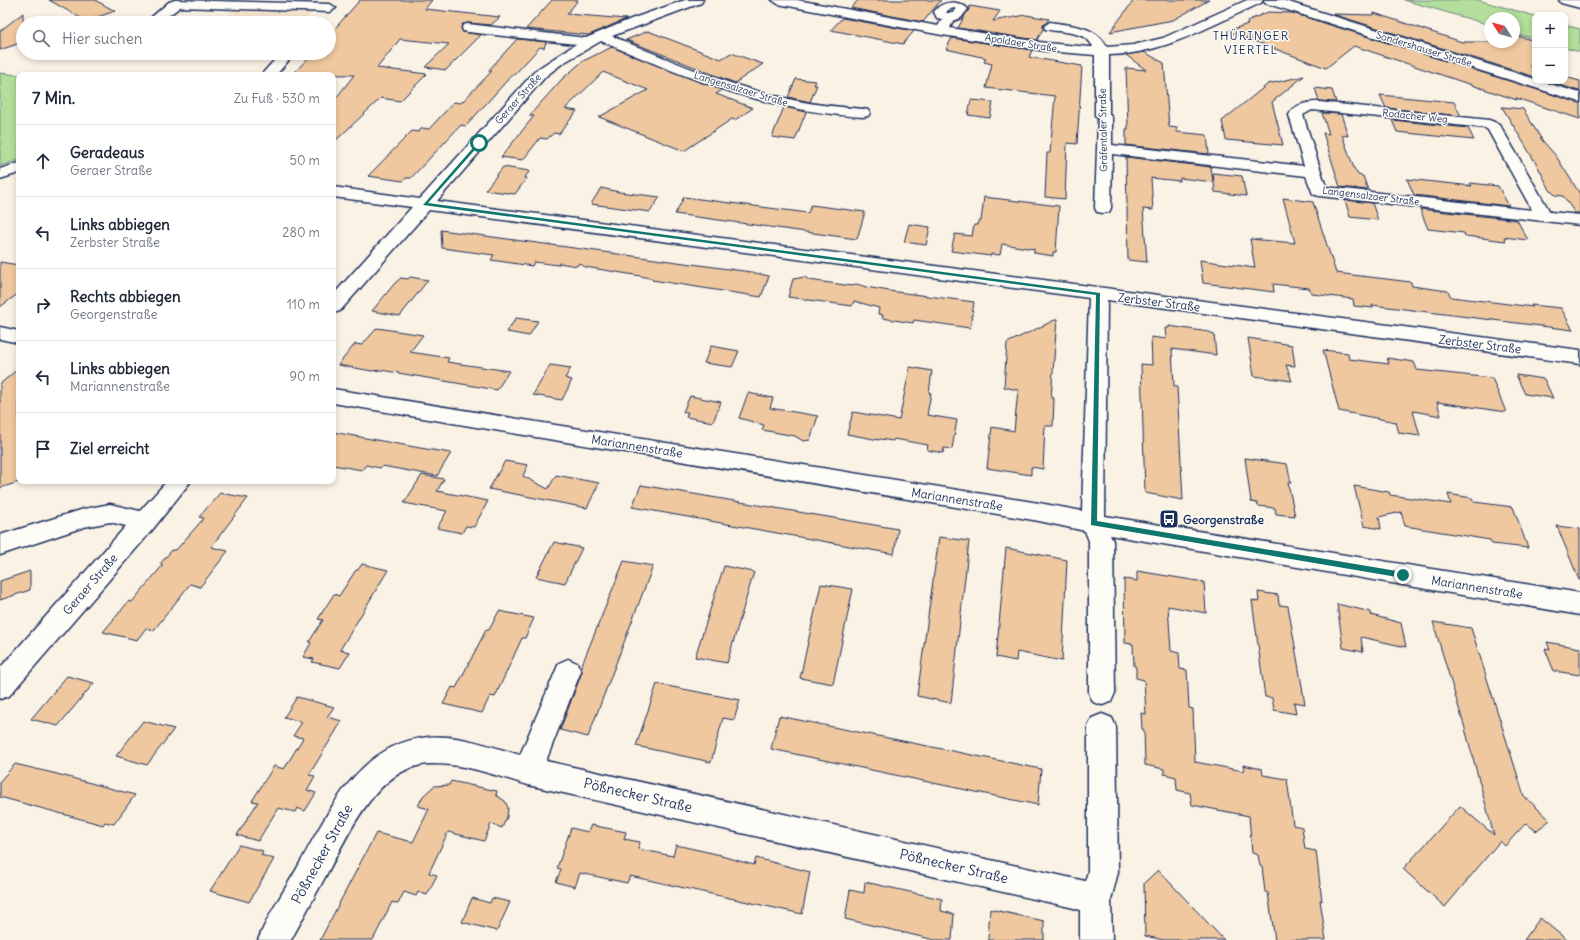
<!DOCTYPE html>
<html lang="de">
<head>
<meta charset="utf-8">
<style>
  :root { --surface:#fff; --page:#f6f6f7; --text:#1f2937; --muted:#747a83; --line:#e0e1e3 }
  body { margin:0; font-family:Delius,sans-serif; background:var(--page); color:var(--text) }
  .controls { position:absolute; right:12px; top:12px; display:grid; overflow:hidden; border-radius:8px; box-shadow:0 2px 6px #0003 }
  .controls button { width:36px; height:36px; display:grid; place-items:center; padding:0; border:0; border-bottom:1px solid var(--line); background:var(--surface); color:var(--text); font:20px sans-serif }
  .compass { position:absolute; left:1484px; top:12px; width:36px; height:36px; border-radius:50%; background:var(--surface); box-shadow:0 2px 6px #0003; rotate:307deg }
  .stop { position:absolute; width:12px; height:12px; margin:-9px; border:3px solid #0f766e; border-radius:50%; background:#fff }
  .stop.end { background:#0f766e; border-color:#fff; box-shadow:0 1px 4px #0008 }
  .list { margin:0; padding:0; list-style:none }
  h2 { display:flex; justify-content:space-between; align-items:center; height:52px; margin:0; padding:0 16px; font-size:17px }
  h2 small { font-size:13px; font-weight:400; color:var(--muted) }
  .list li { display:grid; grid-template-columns:26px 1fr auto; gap:12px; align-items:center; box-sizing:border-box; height:72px; padding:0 16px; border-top:1px solid var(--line) }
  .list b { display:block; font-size:15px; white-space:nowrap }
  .list p { margin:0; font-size:13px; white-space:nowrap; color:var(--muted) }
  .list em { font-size:13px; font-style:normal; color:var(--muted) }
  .icon { flex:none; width:22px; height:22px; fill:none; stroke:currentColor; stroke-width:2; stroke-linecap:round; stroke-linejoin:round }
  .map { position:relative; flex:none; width:1580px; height:940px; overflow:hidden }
  .search { position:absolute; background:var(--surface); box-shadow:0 2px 6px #0003; left:16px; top:16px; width:320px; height:44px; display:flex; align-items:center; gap:10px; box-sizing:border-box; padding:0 14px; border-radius:22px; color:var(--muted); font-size:15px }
  .panel { position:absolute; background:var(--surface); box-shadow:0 2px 6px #0003; left:16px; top:72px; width:320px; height:412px; border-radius:8px }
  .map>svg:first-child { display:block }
</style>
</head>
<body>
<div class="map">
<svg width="1580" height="940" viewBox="0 0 1580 940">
  <rect width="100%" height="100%" fill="#faf2e5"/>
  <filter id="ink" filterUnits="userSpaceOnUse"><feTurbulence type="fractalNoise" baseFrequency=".025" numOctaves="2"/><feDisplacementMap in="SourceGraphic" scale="8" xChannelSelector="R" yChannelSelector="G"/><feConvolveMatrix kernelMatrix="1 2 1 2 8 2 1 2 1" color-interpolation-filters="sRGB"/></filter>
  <g filter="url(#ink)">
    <polygon fill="#f7e5d0" points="242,2 320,5 303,23 220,23"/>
    <g fill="#b3de9b" stroke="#67867c">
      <polygon points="1404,0 1478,0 1535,16 1535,39 1514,33 1514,18 1490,18 1490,25"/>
      <polygon points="1565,25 1580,29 1580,52 1565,48"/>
      <polygon points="0,73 19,75 19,160 0,166"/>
    </g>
    <g fill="#efc89f" stroke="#1b2f5e">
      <polygon points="49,0 95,0 115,11 86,21"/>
      <polygon points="360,0 432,0 425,9 500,17 491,25 468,23 462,25 461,28 463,32 481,35 446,70 425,67 449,44 400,39 377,68 427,74 400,101 381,98 333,143 333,102 354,75 293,74 313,53 329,53 329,35"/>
      <polygon points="552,0 578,0 567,14 626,19 589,35 526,29"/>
      <polygon points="858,0 941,0 923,22 851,8"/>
      <polygon points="1134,0 1209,0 1173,20 1110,32"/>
      <polygon points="970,6 1000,11 993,21 1026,15 1049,19 1043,26 1043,29 1037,40 958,28"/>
      <polygon points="1268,12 1292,13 1580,103 1580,119 1516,98 1517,100 1354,46 1326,68 1227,31 1248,24 1247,21"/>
      <polygon points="23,13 23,42 0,50 0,31"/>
      <polygon points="1374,13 1462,42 1514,42 1514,35 1535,41 1535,61 1530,66 1535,68 1535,77 1332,14 1374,15"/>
      <polygon points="842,18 914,31 903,44 831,30"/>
      <polygon points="648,31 721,59 731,53 763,64 735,83 626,40"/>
      <polygon points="952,38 1032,50 1029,57 1082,66 1077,144 1067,143 1065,199 1045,197 1047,153 1050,153 1055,96 986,88 992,64 984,62 986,58 946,49"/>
      <polygon points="517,39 546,42 544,48 540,47 514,75 512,75 466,126 461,125 411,178 406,178 403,181 368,176 412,131 418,132 422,128 429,129 454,102 461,103 492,71 488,71"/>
      <polygon points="612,47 722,90 716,94 753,108 735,120 732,119 684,151 599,117 648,90 603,72 565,109 577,111 559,134 554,133 547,139 540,138 523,160 501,157 534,116 529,116 562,79 583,61"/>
      <polygon points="1144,52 1164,63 1169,127 1177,128 1177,132 1207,135 1209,154 1126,145 1126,129 1128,129 1126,68 1146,70 1126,55"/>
      <polygon points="1304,76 1272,102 1283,145 1226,140 1222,121 1268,84"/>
      <polygon points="1565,77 1580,81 1580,91 1545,81 1565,81"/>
      <polygon points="796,79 816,81 814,85 817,85 810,102 788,97"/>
      <polygon points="1315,88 1332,90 1336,102 1319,101"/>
      <polygon points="1380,95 1454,102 1461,116 1386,108"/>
      <polygon points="971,100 993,102 990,118 968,115"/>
      <polygon points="784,107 806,112 795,140 772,137"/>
      <polygon points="1502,107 1523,109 1542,140 1556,156 1580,194 1580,213 1575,213 1563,196 1555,195 1550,190 1537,165"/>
      <polygon points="1322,113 1341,114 1348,136 1342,135 1354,168 1358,175 1363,176 1368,190 1340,187 1323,133 1329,134"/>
      <polygon points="1392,120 1468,128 1474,140 1397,132"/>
      <polygon points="1126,157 1211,167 1213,182 1180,178 1180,181 1151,178 1153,210 1143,209 1147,262 1128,260"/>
      <polygon points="503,167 530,171 524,178 527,178 515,194 485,190"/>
      <polygon points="1213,173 1242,176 1246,196 1215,192"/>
      <polygon points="1407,179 1472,186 1470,183 1498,186 1509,206 1414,195"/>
      <polygon points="601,188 619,192 660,197 650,212 591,204"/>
      <polygon points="684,197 808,213 811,205 865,212 857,239 675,214"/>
      <polygon points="984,197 1059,206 1056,252 1053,252 1053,256 1034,253 1034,249 1002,244 1000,255 991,254 991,256 951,251 955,234 972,236 974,225 977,225 978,221 981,221"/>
      <polygon points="1283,198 1313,202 1336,273 1411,282 1412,286 1448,291 1451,297 1533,307 1531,305 1561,308 1573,330 1372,305 1373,308 1354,306 1353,299 1312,294 1309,288 1273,284 1274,292 1203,283 1200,260 1255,268 1250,239 1295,243"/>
      <polygon points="1345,200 1372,203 1378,220 1350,217"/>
      <polygon points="1420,209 1517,220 1528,240 1504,237 1506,241 1465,236 1464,233 1428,229"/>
      <polygon points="909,224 930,227 926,245 904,242"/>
      <polygon points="441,230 751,272 769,276 761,297 652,280 653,279 641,276 585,267 579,263 577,266 559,263 558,265 534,262 532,266 491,260 494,255 442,248"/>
      <polygon points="0,262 19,265 19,293 0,307"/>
      <polygon points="410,277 428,280 400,316 372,311 395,283 401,278 408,279"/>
      <polygon points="805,277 809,280 852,286 857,284 866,287 889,291 974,302 970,328 914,320 913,323 882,318 883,315 878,314 879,308 854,301 852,306 788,297 793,279"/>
      <polygon points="516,318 538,321 529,336 507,332"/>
      <polygon points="1057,319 1051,398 1054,398 1053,426 1045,426 1043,469 1031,467 1031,475 987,468 992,427 1014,431 1018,390 1004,387 1007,343"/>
      <polygon points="1169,326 1209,332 1214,334 1216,355 1172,349 1174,386 1177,386 1183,500 1145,493 1141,364 1152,365 1151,337 1166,339 1165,328 1169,328"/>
      <polygon points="377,328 423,335 410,352 449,358 447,362 509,371 497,390 381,370 372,371 338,365 355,344 362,345"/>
      <polygon points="1248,338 1292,345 1295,366 1286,365 1292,381 1254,376"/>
      <polygon points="711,346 739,351 732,367 704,363"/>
      <polygon points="1323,350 1348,353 1349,359 1389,364 1387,358 1414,362 1417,370 1492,378 1506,412 1437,402 1441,416 1413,411 1420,436 1399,433 1396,422 1339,411"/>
      <polygon points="550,365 571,368 565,378 572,380 562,400 533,395"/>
      <polygon points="910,367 932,371 929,393 931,393 927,415 957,420 952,449 944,448 943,453 927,450 928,445 894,439 893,441 880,439 879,440 847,434 853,412 899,420"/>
      <polygon points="19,368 19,482 0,488 0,384"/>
      <polygon points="1516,375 1544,379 1553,398 1525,394"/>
      <polygon points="748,393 773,398 770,408 818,416 810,440 803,441 795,436 762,430 764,425 739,418"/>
      <polygon points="690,396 721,402 713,422 686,417 688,412 683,412"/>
      <polygon points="333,432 420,448 451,453 437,476 382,466 380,468 366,465 362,470 333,465"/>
      <polygon points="1245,458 1287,464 1291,483 1288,483 1295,516 1276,514 1275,508 1258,506 1257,503 1251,502"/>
      <polygon points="505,461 528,465 523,476 548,489 556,475 599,483 587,508 489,489"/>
      <polygon points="422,475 444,479 437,491 488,501 474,527 466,526 462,533 437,528 447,511 404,503"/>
      <polygon points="641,485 898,529 894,554 632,507"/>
      <polygon points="1354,486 1389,492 1390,495 1451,504 1448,494 1472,498 1474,502 1513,507 1528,548 1492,544 1490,540 1405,526 1401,512 1379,517 1381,529 1364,526"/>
      <polygon points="220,493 248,498 211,547 228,551 200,587 190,584 154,630 146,628 137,640 103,632 129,601 132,602 163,565 160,564 172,550 176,550 204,518 199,517"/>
      <polygon points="1557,526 1580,529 1580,580 1579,580"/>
      <polygon points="939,537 969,541 951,703 917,696"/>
      <polygon points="554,542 582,548 565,583 536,577"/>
      <polygon points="1006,548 1067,560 1062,661 1017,652 1016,661 996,657"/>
      <polygon points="624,561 653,566 588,737 560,730 582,672 581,667"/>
      <polygon points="362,564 388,570 340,650 350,652 340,668 312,662 314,659 303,657 311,643 309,642 323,620 318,619 334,594 339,596 356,570 358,570"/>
      <polygon points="724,566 754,572 727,663 695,657"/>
      <polygon points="30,571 30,590 0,600 0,581"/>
      <polygon points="1137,571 1204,582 1206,613 1168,606 1171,651 1179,653 1180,669 1187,670 1189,708 1193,709 1195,762 1244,771 1243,765 1262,769 1263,775 1287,779 1293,825 1302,827 1305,849 1316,851 1322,901 1320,900 1326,940 1275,940 1268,893 1265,892 1262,867 1260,866 1258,855 1252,853 1249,816 1192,805 1190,793 1177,790 1176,777 1164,774 1164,769 1145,765 1144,730 1142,729 1141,713 1146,714 1144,680 1136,678 1136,667 1134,666 1133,644 1125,643 1124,579 1137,581"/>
      <polygon points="821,584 853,589 833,684 800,678"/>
      <polygon points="1258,592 1278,595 1279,605 1288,606 1305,704 1294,702 1296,714 1274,710 1272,698 1265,697 1252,600 1259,602"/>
      <polygon points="1337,604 1371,612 1371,615 1401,623 1406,647 1361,637 1363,652 1343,648"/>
      <polygon points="499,611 534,618 525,638 522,638 495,697 490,696 482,713 443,704 452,687 456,688 486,630 489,630"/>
      <polygon points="1433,622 1471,628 1524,796 1550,820 1536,831 1526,823 1505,846 1500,841 1445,907 1403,869 1460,806 1494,835 1464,725"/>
      <polygon points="1547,642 1580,648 1580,675 1554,671 1545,649 1550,650"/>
      <polygon points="67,676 94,683 58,726 31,719"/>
      <polygon points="657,684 740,700 734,720 723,718 711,762 636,746"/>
      <polygon points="297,697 334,707 327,717 342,721 309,775 315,776 307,790 316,793 305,811 297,808 295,812 278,808 258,841 237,835 258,802 252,801 274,766 284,769 303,738 293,736 302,722 284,717"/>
      <polygon points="779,716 1041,769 1038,805 771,749"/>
      <polygon points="143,721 174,729 147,765 116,756"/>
      <polygon points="15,764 57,774 135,795 114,824 105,822 103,825 0,797 0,781"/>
      <polygon points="451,781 497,791 496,795 505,801 508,808 507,817 502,828 491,824 484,841 448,832 429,873 437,875 427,895 418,892 416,896 404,892 398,904 392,902 373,940 320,940 376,833 413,842 429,809 418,806 423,796 434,786 449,785"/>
      <polygon points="591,825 626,832 624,839 640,842 638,849 673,856 676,845 721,855 721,856 754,865 756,858 810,872 802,914 630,876 627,883 580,873 575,887 556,882 561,869 557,868 571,828 588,832"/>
      <polygon points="239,845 263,851 261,855 274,859 249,902 210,891"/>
      <polygon points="1158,870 1224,940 1164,940 1145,936 1144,883"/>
      <polygon points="865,882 942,899 941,911 954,914 952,940 935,940 845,919 850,890 864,893"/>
      <polygon points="472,898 490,903 492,898 510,902 497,931 462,922"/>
      <polygon points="990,909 1044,921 1044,940 988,940"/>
      <polygon points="1540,918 1567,940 1524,940"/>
    </g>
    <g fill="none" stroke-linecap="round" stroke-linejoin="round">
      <defs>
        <g id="minor">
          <polygon points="175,0 330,4 336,8 330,12 180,7 159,23 145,23 169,2"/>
          <path d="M685 0H703L701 3 612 36C671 61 730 87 793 100 816 105 840 107 863 109L868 110 870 113 868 116 863 117C767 111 689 79 601 41L563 63 546 76 437 201 1580 350V364L1107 300 1105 516 1580 593V615L1110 535 1113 541 1115 693 1111 702 1102 705 1093 702 1089 693V541L1085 531 1039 521 333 403V389L1039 503 1082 511 1089 298 429 210 340 311 333 313V295L412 207 333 197V187L420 199 536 70 576 44 468 32 463 31 462 28 463 25 468 24 586 38 631 19Z"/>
          <path d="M772 0H797L938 26 942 19 937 18 934 12C942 0 959 0 968 9L961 18 953 21 950 28 1046 43 1089 47H1093C1086 30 1061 33 1045 29L1044 26 1050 22C1071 26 1096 25 1107 47L1133 45 1163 38 1247 0H1282L1535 79V81H1540L1580 93V102L1265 3 1263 0 1261 3C1211 25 1165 54 1109 55V114L1112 118V145L1304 166 1289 115C1294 104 1307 102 1319 102L1489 120 1499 124 1501 127 1550 212 1580 215V225L1319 196 1313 194 1306 176 1112 154 1111 208 1109 212 1103 213 1097 212 1095 208 1098 119 1095 115V55L1046 51 942 35 778 4ZM954 8 956 9 953 13H946L948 10ZM1312 110 1485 128 1488 130 1532 210 1326 187 1303 115Z"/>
          <polygon points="1559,0 1580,0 1580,8 1561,3"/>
          <polygon points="281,53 295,53 276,75 261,75"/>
          <polygon points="19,163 19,173 0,179 0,169"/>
          <polygon points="0,327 19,331 19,343 0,339"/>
          <polygon points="167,481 191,481 153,529 9,696 0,699 0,668 126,526 110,522 84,527 0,555 0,535 84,509 110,504 140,511"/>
          <path d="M568 659 577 663 581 671 546 761 1085 881 1088 872V727L1092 718 1102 714 1112 718 1116 727 1118 872 1111 900 1112 940H1080V910L1074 908 528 785C497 776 464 763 431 764 379 765 351 830 330 868 317 892 304 916 291 940H258C269 913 286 888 300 863 330 809 359 744 428 737 459 734 492 747 520 755L559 663Z"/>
        </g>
      </defs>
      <use href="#minor" stroke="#1b2f5e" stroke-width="3"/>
      <use href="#minor" fill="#fdfcf7" fill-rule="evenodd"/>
    </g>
  </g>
  <polygon fill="#0f766e" points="479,141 480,144 428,203 1100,293 1097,521 1403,572 1406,575 1403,578 1091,525 1096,295 423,205"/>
  <defs>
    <symbol id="bus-square" viewBox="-11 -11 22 22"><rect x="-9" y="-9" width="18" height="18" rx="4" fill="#1b2f5e" stroke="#fdfcf7"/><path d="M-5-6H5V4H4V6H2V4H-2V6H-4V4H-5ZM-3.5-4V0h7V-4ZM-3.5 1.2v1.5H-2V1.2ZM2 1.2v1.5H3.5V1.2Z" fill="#fff"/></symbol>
  </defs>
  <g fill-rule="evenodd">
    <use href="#bus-square" x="1158" y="508" width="22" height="22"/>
  </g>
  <g text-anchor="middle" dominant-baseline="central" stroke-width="3" stroke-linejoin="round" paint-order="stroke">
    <g font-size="10" fill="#1b2f5e" stroke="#fdfcf7">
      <text transform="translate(1021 43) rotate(9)">Apoldaer Straße</text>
      <text transform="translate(1424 49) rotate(17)">Sondershauser Straße</text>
      <text transform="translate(741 89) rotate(17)">Langensalzaer Straße</text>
      <text transform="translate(518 99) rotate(-48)">Geraer Straße</text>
      <text transform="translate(1415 116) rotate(6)">Rodacher Weg</text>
      <text transform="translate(1103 130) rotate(-91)">Gräfentaler Straße</text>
      <text transform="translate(1371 196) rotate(7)">Langensalzaer Straße</text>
    </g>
    <g font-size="12" letter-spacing="1" fill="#1b2f5e" stroke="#fdfcf7">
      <text x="1251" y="35">THÜRINGER<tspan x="1251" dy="14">VIERTEL</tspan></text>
    </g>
    <g font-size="12" fill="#1b2f5e" stroke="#fdfcf7">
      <text transform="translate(1159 302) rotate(7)">Zerbster Straße</text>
      <text transform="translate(1480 344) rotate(7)">Zerbster Straße</text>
      <text transform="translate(637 446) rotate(9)">Mariannenstraße</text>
      <text transform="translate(957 499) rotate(9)">Mariannenstraße</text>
      <text transform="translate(90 584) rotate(-49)">Geraer Straße</text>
      <text transform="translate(1477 587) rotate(9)">Mariannenstraße</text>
    </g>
    <g font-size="12" font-weight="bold" fill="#1b2f5e" stroke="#fdfcf7" text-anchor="start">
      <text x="1183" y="519">Georgenstraße</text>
    </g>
    <g font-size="14" fill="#1b2f5e" stroke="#fdfcf7">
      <text transform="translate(638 795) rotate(13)">Pößnecker Straße</text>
      <text transform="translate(322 854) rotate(-61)">Pößnecker Straße</text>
      <text transform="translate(954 866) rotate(13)">Pößnecker Straße</text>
    </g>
  </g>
</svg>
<div class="controls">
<button>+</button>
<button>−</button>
</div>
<svg class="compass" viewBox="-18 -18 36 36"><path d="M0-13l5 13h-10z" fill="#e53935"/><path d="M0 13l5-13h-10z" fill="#747a83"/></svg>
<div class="stop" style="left:479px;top:143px"></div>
<div class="stop end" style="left:1403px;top:575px"></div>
<div class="search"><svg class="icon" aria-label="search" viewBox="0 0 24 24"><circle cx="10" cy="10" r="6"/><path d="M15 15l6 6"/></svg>Hier suchen</div>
<section class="panel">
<h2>7 Min.<small>Zu Fuß · 530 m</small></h2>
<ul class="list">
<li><svg class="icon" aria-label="ahead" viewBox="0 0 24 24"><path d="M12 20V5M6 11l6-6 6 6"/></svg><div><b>Geradeaus</b><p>Geraer Straße</p></div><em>50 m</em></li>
<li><svg class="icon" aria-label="left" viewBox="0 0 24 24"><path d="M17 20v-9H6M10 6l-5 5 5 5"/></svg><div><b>Links abbiegen</b><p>Zerbster Straße</p></div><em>280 m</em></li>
<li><svg class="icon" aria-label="right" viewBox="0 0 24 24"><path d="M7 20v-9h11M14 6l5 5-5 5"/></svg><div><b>Rechts abbiegen</b><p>Georgenstraße</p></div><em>110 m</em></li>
<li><svg class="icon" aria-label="left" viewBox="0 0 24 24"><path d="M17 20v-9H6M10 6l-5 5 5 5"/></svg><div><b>Links abbiegen</b><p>Mariannenstraße</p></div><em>90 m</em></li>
<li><svg class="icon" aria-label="arrive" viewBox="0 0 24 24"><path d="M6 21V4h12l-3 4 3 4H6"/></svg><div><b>Ziel erreicht</b></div></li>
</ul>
</section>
</div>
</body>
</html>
